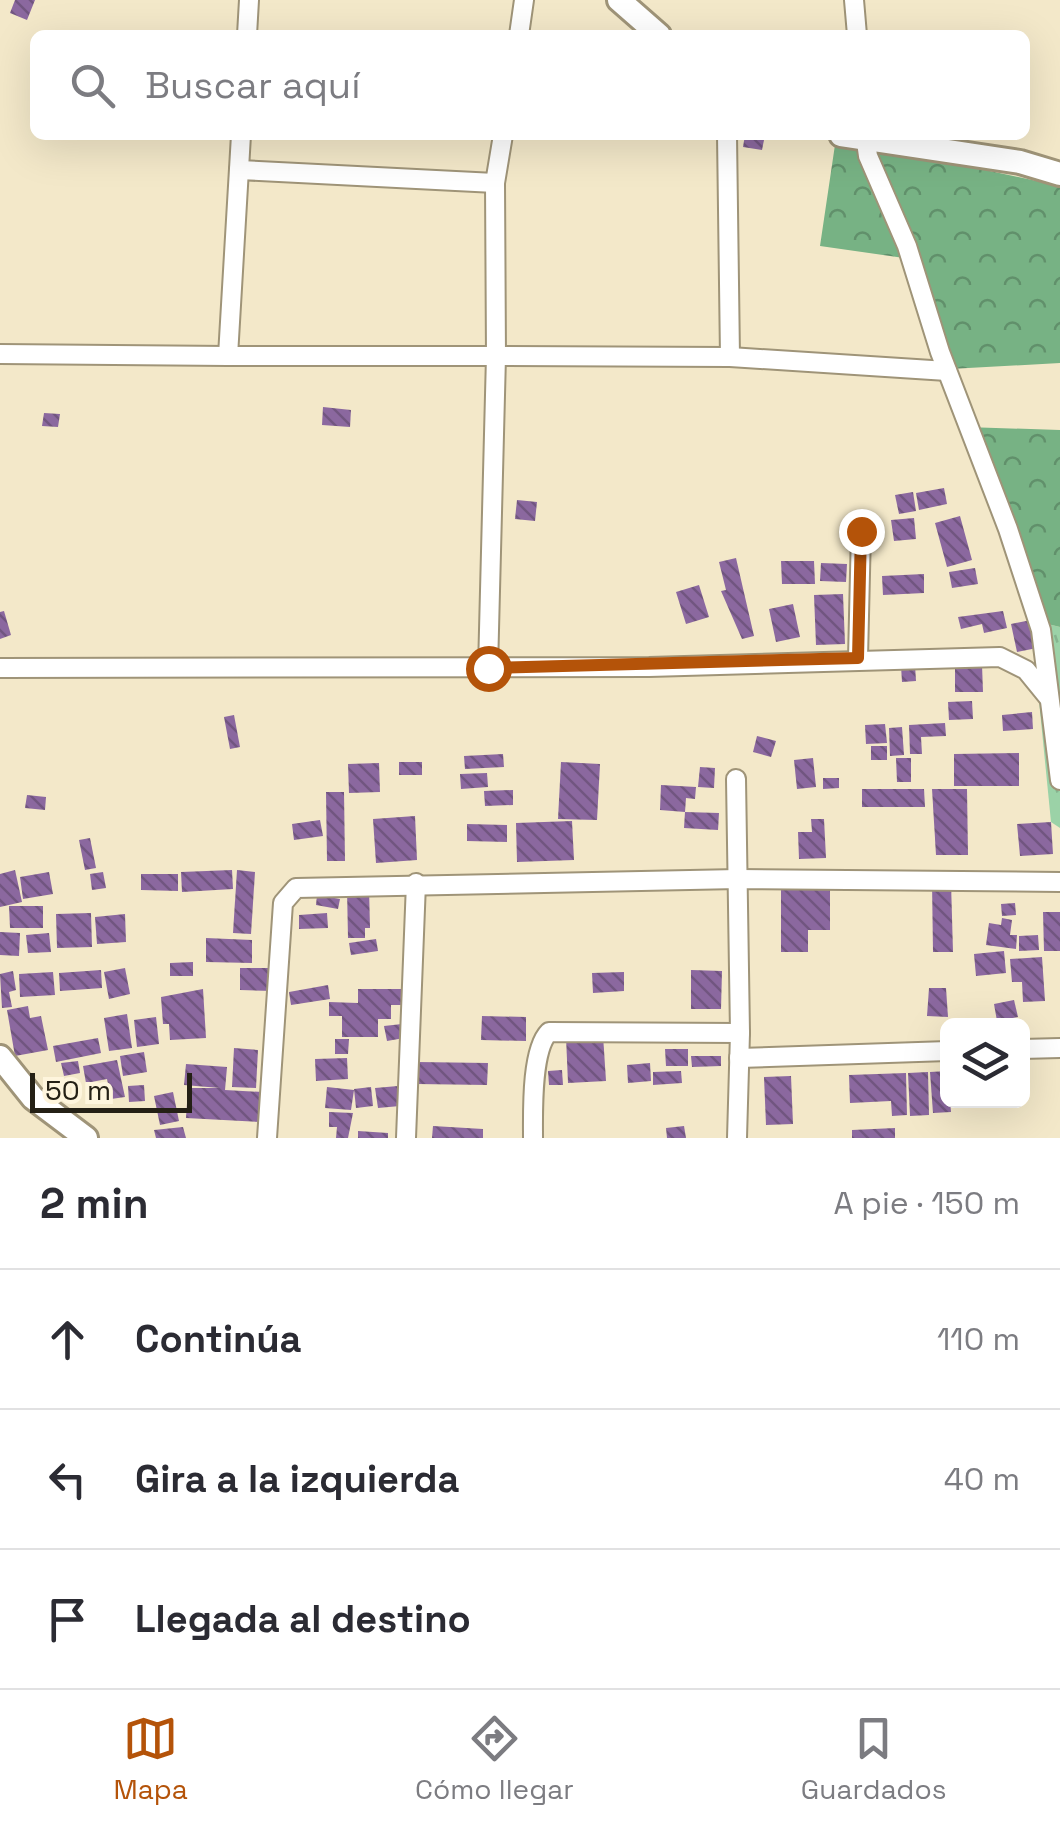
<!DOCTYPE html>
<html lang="es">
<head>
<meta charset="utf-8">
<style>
  :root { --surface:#fff; --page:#f2f2f3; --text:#2b2b33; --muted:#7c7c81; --line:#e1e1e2; --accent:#b45309 }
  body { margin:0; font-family:"Space Grotesk",sans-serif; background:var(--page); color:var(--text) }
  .controls { position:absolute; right:30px; bottom:30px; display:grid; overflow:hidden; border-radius:15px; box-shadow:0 10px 40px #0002 }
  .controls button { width:90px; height:90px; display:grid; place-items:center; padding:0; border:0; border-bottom:2px solid var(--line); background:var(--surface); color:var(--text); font:50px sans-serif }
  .scale { position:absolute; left:30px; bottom:25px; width:162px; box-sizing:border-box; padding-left:10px; border:5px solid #242015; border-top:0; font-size:28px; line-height:35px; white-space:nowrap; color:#242015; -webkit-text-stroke:8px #fef5dd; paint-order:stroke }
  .stop { position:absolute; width:30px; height:30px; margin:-22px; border:8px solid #b45309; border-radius:50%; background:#fff }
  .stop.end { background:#b45309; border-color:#fff; box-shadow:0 2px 10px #0008 }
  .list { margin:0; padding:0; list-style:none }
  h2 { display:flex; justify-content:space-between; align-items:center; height:130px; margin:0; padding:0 40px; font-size:42px }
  h2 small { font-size:32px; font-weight:400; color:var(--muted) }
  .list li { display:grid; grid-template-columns:65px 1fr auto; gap:30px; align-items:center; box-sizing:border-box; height:140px; padding:0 40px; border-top:2px solid var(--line) }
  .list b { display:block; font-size:38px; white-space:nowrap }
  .list em { font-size:32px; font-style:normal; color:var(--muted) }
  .icon { flex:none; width:55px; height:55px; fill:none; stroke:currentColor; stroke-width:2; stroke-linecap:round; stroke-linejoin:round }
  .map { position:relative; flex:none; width:1060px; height:1138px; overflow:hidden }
  .search { position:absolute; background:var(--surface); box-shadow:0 10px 40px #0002; left:30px; right:30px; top:30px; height:110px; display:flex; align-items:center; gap:25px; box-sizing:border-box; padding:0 35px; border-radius:15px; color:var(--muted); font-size:38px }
  .sheet { height:550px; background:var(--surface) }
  nav { display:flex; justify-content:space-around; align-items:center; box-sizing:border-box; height:140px; border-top:2px solid var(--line); background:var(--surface); font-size:28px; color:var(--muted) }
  nav a { display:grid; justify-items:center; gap:5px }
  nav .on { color:var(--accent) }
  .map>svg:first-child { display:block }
</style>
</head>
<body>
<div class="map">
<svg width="1060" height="1138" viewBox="0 0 1060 1138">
  <defs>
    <pattern id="grass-tufts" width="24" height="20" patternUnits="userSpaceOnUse" patternTransform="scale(2.5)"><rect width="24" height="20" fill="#9bd2a7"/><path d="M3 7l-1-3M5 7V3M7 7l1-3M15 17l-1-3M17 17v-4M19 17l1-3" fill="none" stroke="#85b48f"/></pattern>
    <pattern id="forest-crowns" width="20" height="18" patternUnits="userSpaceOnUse" patternTransform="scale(2.5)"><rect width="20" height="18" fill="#77b284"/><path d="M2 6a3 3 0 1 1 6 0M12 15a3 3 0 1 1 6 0" fill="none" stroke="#61906b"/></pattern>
    <pattern id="building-back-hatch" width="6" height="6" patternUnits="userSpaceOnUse" patternTransform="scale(2.5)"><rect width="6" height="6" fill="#8b689f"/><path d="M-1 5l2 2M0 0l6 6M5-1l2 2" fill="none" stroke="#715580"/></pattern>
  </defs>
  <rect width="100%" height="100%" fill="#f3e8c9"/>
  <polygon fill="url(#grass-tufts)" points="1031,620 1060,627 1060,828 1051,822"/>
  <g fill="url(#forest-crowns)">
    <polygon points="836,138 1060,186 1060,363 950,369 918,260 820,246"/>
    <polygon points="966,427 1060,430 1060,627 1031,620"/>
  </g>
  <g fill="url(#building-back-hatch)">
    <polygon points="15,0 35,0 27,20 10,13"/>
    <polygon points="745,135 765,135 762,150 743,147"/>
    <polygon points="323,407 351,410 350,427 322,425"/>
    <polygon points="44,413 60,414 58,427 42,426"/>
    <polygon points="944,488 947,504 919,510 916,493"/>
    <polygon points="913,492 916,511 899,514 895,495"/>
    <polygon points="517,500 537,502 535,521 515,519"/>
    <polygon points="960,516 972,560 947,567 935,523"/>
    <polygon points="914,518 916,539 894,541 891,520"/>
    <polygon points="736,558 754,636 742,639 721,591 726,590 719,562"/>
    <polygon points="781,561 814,561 815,584 782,584"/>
    <polygon points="821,563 847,564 846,582 820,581"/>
    <polygon points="975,568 978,584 952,588 949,572"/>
    <polygon points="924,574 924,593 883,595 882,576"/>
    <polygon points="699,585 709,617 686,624 676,592"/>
    <polygon points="843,594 845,644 816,645 814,595"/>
    <polygon points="793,604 800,637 776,642 769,609"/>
    <polygon points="4,611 11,635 0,639 0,612"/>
    <polygon points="1003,611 1007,628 984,633 982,624 961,629 958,617"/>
    <polygon points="1031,620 1037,648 1017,652 1011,624"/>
    <polygon points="915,665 916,681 902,682 901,666"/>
    <polygon points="955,665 982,665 983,692 955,692"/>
    <polygon points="972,701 973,719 949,720 948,702"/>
    <polygon points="1032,712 1033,729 1003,731 1002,715"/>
    <polygon points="234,715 240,747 230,749 224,717"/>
    <polygon points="945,723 946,736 921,737 922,754 910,754 909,725"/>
    <polygon points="885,724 887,743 866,744 865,725"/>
    <polygon points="902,727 904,755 890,756 889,728"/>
    <polygon points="757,736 776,741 771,757 753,752"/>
    <rect x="871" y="746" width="16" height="14"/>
    <polygon points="1019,753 1019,786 954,786 954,754"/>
    <polygon points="503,754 504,767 465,769 464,756"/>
    <polygon points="813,758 816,787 797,789 794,760"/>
    <polygon points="896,758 911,758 911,782 897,782"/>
    <rect x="399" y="762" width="23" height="13"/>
    <polygon points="561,762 600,764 597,820 558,819"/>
    <polygon points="379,763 380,792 349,793 348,764"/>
    <polygon points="700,767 715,768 714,788 698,787"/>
    <polygon points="487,773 488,787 461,789 460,774"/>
    <polygon points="823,778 839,778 839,788 823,789"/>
    <polygon points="661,785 696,787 695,799 686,798 685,812 660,810"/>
    <polygon points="862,789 924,789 925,807 862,807"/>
    <polygon points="932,789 967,789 968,855 936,855"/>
    <polygon points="513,790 513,805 485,806 484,791"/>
    <polygon points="326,792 344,792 345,861 327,861"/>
    <polygon points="27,795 46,797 45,810 25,808"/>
    <polygon points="685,812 719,813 718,830 684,828"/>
    <polygon points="415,816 417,860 376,863 373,819"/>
    <polygon points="811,819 824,819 826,858 799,859 798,832 812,832"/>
    <polygon points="320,820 323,836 294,840 292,824"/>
    <polygon points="572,821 574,860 517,862 516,823"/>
    <polygon points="1051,822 1053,854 1020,856 1017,824"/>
    <polygon points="467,824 507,825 507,842 467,841"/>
    <polygon points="90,838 96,868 85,870 79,840"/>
    <polygon points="15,870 22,902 0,907 0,874"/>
    <polygon points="232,870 233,889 182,892 181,872"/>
    <polygon points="237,870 255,872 251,934 233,933"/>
    <polygon points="49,872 53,894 23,899 20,877"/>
    <polygon points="103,872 106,888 92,890 90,874"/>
    <polygon points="141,874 178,874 178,891 141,890"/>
    <polygon points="932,882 951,882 953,952 933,952"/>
    <polygon points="781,886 830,886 830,930 808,930 808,952 781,952"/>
    <polygon points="369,888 370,928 365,928 365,938 348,938 347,889"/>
    <polygon points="317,895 340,899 338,909 316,905"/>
    <polygon points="1015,903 1016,915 1002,916 1001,904"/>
    <polygon points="9,906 43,906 43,928 10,928"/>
    <polygon points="1043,912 1060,912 1060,951 1044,951"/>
    <polygon points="91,913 92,947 57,948 56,914"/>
    <polygon points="327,913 328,928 299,929 299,915"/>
    <polygon points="125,914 126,942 97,944 95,917"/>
    <polygon points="1002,918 1012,920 1010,935 1017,935 1016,949 986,945 989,923 1001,925"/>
    <polygon points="0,932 20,933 19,956 0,955"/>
    <polygon points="49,933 51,952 28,953 26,935"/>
    <polygon points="1038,935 1039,950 1019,951 1019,936"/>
    <polygon points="206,938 252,940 252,963 206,962"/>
    <polygon points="376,939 378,951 351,955 349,943"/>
    <polygon points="1004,951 1006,973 976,976 974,954"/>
    <polygon points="1042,957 1045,1001 1023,1002 1022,982 1012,982 1010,959"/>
    <polygon points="193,962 193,976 170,976 170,963"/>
    <polygon points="125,968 130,994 109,999 104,972"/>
    <polygon points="240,968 273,968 273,991 240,990"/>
    <polygon points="101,970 102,988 60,991 59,973"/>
    <polygon points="691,970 722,971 721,1009 691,1009"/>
    <polygon points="13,971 16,990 9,992 12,1007 2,1008 0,974"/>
    <polygon points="53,972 55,995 20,997 19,974"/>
    <polygon points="624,972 624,991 593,993 592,973"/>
    <polygon points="328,985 330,999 291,1005 289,992"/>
    <polygon points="929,988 946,988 948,1017 927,1016"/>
    <polygon points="203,989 206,1038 170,1040 169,1024 163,1024 161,997"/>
    <polygon points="358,989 406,989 406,1005 391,1005 391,1019 378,1019 378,1037 342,1037 342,1016 329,1016 329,1002 358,1003"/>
    <polygon points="1014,1000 1018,1017 997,1021 994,1004"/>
    <polygon points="28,1006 30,1018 41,1016 48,1050 15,1056 7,1010"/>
    <polygon points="127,1014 132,1048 109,1051 104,1018"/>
    <polygon points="482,1016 526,1017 526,1041 481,1040"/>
    <polygon points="156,1017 159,1044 137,1047 134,1020"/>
    <polygon points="402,1024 404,1038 387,1041 384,1026"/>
    <polygon points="603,1035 606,1081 568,1083 566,1037"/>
    <polygon points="98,1038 101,1053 56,1062 53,1046"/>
    <polygon points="335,1039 349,1039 348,1054 335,1054"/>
    <polygon points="234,1048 258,1050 256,1088 232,1087"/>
    <polygon points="665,1049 688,1049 688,1066 666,1066"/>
    <polygon points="144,1052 147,1072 123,1076 120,1056"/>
    <polygon points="691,1056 721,1056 721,1066 692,1067"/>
    <polygon points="347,1058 348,1079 316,1081 315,1059"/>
    <polygon points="117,1060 125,1097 111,1099 107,1079 86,1083 83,1066"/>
    <polygon points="78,1061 80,1073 64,1076 61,1063"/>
    <polygon points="417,1062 488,1063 487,1085 416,1084"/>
    <polygon points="650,1063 651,1081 628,1083 627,1065"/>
    <polygon points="186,1064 227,1067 225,1090 263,1092 261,1122 186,1118 188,1088 220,1088 184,1085"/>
    <polygon points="562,1070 563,1085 549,1085 548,1071"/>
    <polygon points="681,1071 682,1083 653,1085 653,1072"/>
    <polygon points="948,1071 951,1112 933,1113 930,1072"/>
    <polygon points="928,1072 929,1115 910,1116 908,1073"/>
    <polygon points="906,1073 907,1115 892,1116 891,1101 850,1103 849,1075"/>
    <polygon points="791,1076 793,1124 766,1125 764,1077"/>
    <polygon points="144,1085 145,1101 129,1102 128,1086"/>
    <polygon points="398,1086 400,1106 378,1108 375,1088"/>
    <polygon points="327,1087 354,1090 351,1110 325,1108"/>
    <polygon points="371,1087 373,1106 356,1108 354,1089"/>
    <polygon points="173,1092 179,1121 160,1125 154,1096"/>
    <polygon points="329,1112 353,1113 348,1138 336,1138 337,1127 329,1127"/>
    <polygon points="433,1126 483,1129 483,1138 432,1138"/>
    <polygon points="684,1126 686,1138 667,1138 666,1128"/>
    <polygon points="183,1127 186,1138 156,1138 154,1130"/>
    <polygon points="895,1128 895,1138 852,1138 852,1130"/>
    <polygon points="358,1131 388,1133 388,1138 358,1138"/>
  </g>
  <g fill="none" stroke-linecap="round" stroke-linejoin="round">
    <defs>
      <g id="minor">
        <polyline points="854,0 857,35"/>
        <polyline points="247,35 249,0"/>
        <polyline points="519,35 524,0"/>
        <polyline points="241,135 228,356 496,356 495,183 503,135"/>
        <polyline points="727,135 730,357"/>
        <polyline points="865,135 868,156 907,246 940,352 1008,529 1041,630 1060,780"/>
        <polyline points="239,170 495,183"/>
        <polyline points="0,354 228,356"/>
        <polyline points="858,658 861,531"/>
        <polyline points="0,668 649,667 1000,657 1026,670 1048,697"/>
        <polyline points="488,669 496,356 730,357 947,371"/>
        <polyline points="736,779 740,1033 737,1138"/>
        <polyline points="1022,1049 1060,1048"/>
        <polyline points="739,1058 948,1051"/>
        <polyline points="267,1138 283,903 296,888 738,879 1060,882"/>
        <polyline points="406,1138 416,883"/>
        <path d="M533 1138C533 1113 531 1050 549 1032L740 1033"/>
      </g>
      <g id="tertiary">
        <polyline points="619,0 659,35"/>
        <polyline points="841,135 1020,162 1060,174"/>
        <polyline points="0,1057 33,1098 86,1138"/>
      </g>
    </defs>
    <use href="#minor" stroke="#9f9478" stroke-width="22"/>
    <use href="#tertiary" stroke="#9f9478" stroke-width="28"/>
    <use href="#minor" stroke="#fff" stroke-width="18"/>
    <use href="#tertiary" stroke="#fff" stroke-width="22"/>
  </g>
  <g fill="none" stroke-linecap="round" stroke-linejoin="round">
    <polyline stroke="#b45309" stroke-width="12" points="488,668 858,658 861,531"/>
  </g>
</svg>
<div class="controls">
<button><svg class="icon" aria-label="layers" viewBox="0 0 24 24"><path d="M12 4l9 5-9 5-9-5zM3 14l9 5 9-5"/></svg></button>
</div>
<div class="scale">50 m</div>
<div class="stop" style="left:488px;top:668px"></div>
<div class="stop end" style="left:861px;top:531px"></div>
<div class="search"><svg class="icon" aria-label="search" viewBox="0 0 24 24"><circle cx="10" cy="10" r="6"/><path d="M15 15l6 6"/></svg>Buscar aquí</div>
</div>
<section class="sheet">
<h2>2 min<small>A pie · 150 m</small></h2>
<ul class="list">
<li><svg class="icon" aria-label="ahead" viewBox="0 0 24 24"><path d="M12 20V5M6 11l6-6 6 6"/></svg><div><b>Continúa</b></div><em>110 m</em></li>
<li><svg class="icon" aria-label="left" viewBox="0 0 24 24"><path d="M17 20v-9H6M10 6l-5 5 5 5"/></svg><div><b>Gira a la izquierda</b></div><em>40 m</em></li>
<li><svg class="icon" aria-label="arrive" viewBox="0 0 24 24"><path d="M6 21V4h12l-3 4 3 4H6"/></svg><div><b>Llegada al destino</b></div></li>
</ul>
</section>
<nav>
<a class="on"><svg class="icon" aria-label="map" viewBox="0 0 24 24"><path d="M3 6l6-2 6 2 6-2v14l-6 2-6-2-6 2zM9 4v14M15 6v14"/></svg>Mapa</a>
<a><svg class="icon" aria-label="directions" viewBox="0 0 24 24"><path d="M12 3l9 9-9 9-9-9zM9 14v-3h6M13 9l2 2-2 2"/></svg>Cómo llegar</a>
<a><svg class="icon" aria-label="saved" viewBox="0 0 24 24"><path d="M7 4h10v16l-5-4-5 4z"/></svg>Guardados</a>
</nav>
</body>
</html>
